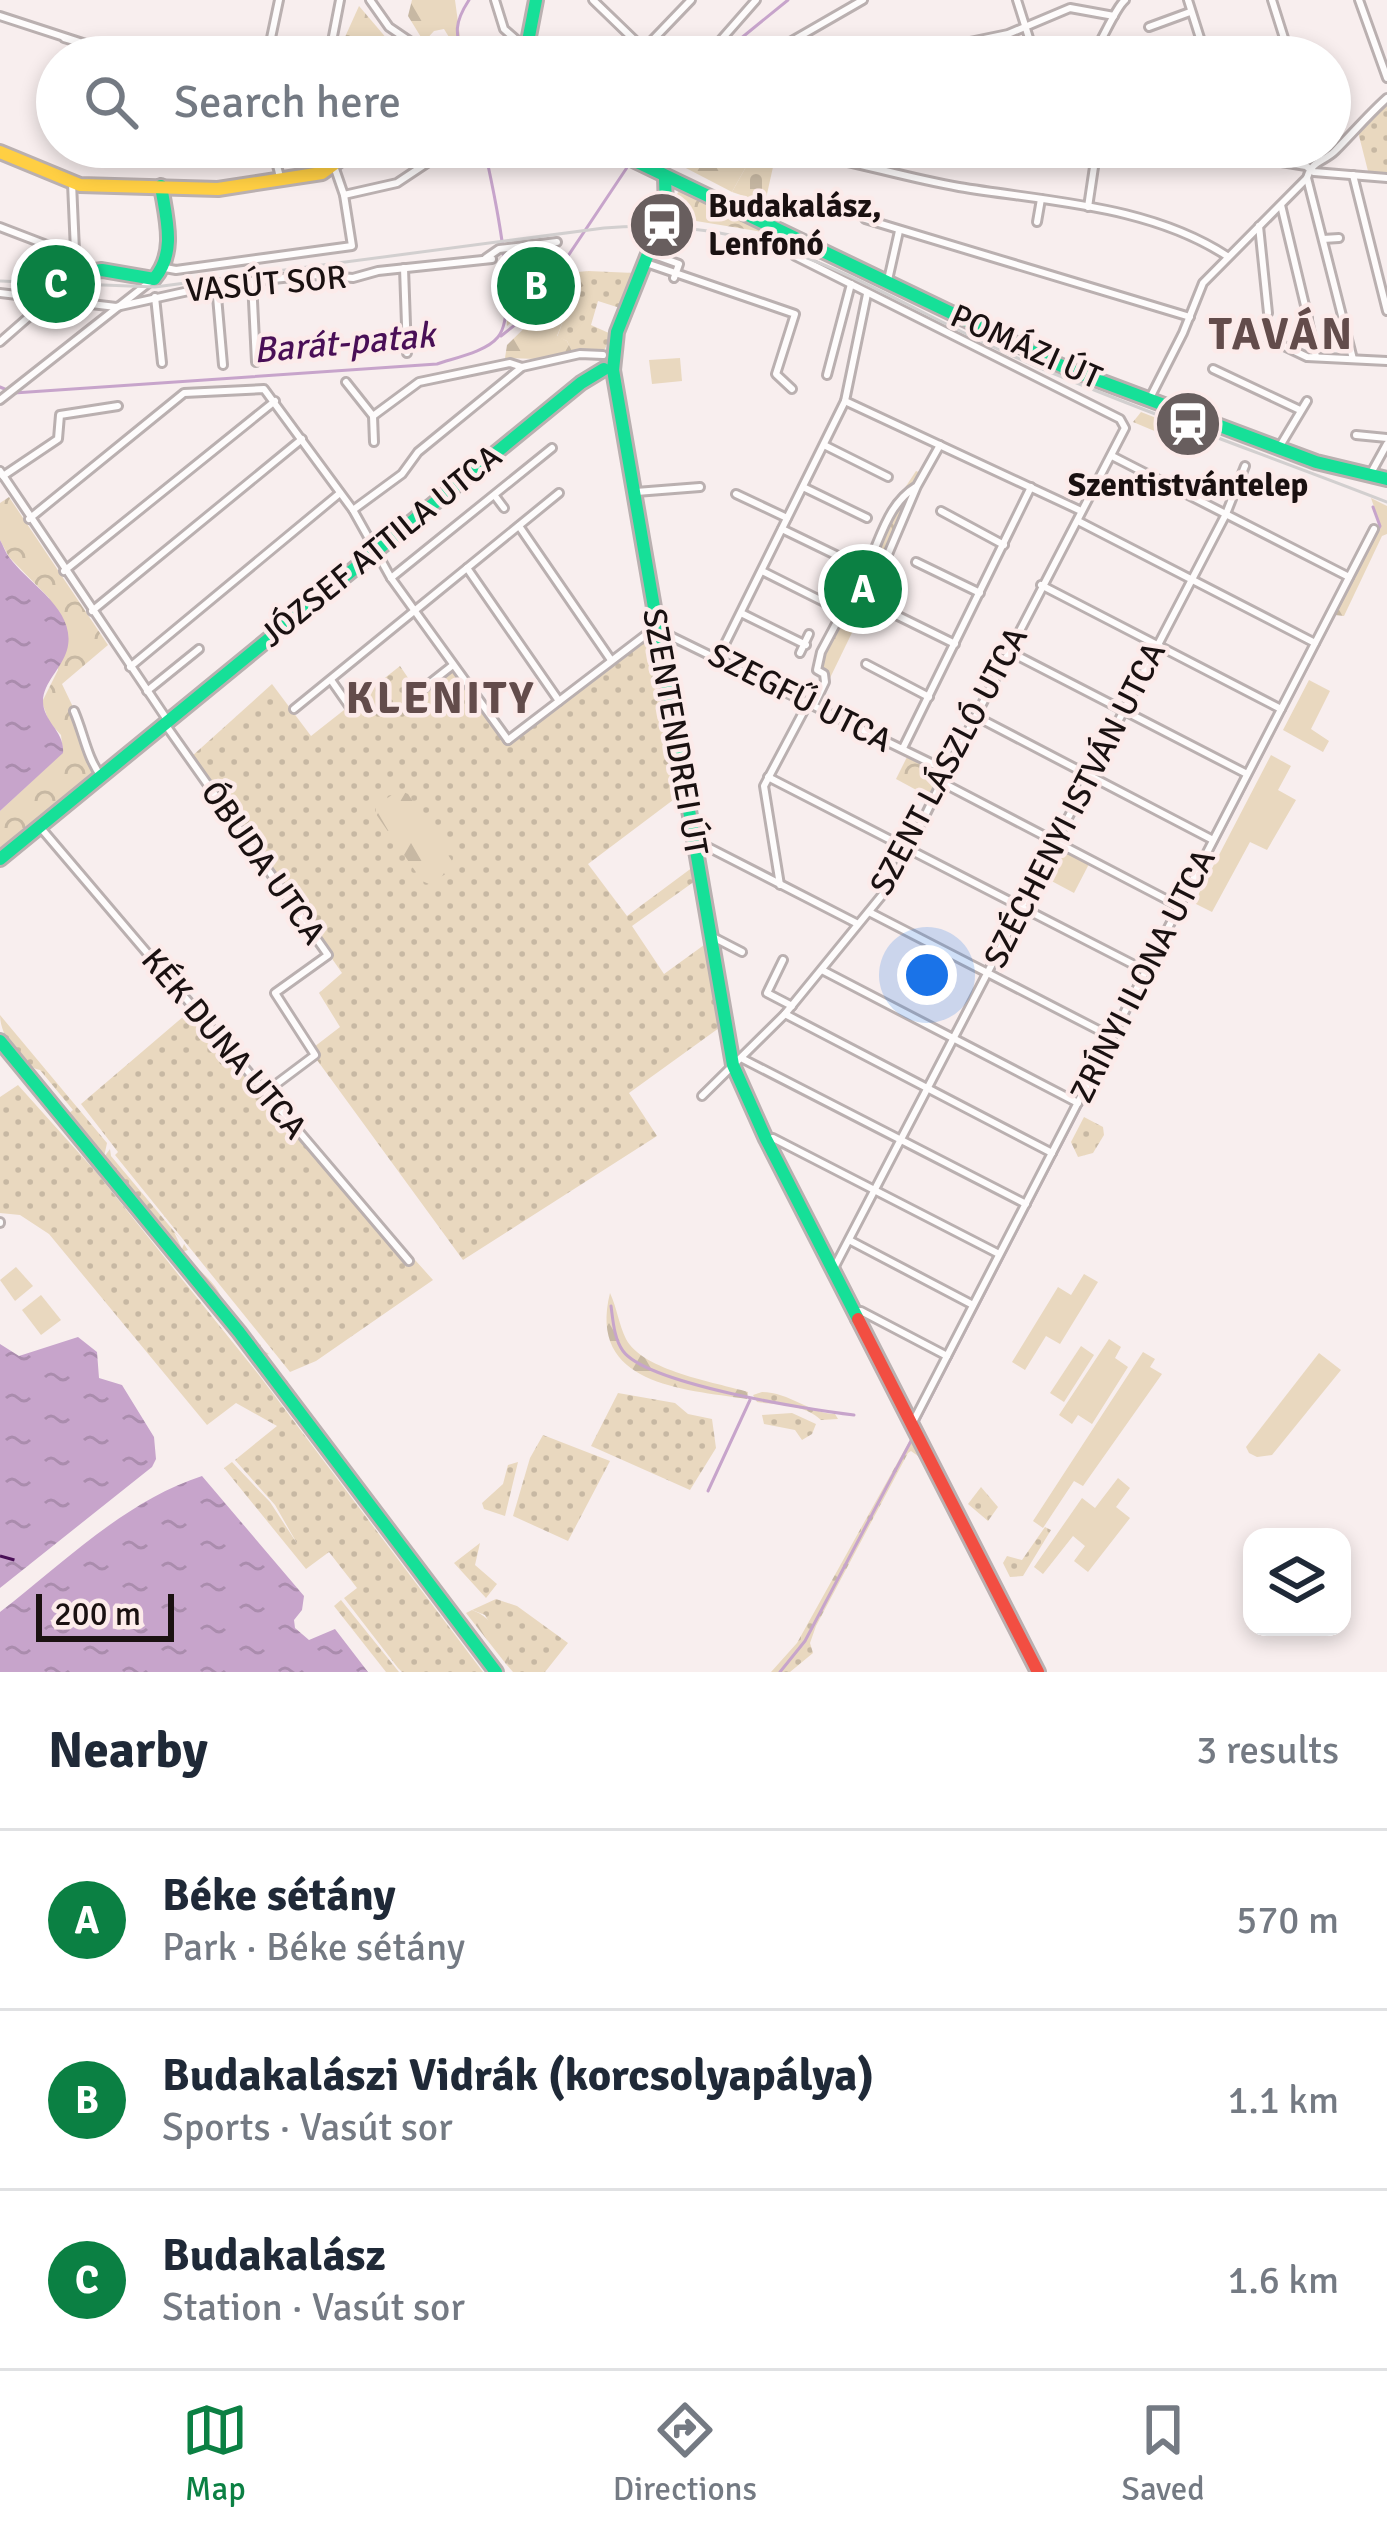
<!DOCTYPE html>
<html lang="en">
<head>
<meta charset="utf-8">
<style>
  :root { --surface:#fff; --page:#f2f2f3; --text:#1f2937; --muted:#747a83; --line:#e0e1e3; --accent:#0b8043 }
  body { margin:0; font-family:Signika,sans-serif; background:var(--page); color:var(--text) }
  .controls { position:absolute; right:36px; bottom:36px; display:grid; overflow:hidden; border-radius:24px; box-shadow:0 6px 18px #0003 }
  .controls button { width:108px; height:108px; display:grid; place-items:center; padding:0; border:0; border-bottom:3px solid var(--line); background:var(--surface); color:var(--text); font:60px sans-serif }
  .scale { position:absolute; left:36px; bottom:30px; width:138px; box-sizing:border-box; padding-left:12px; border:6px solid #1a1111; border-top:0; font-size:33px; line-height:42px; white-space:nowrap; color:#1a1111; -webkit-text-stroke:9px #fcebea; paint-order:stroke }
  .you { position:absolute; left:927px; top:975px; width:42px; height:42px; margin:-30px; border:9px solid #fff; border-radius:50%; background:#1a73e8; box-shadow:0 0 0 18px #1a73e833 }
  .badge { display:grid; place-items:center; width:78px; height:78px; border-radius:50%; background:var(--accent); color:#fff; font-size:39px; font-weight:700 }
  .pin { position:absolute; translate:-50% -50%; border:6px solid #fff; box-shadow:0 3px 12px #0006 }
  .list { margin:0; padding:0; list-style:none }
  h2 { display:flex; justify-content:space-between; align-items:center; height:156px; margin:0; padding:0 48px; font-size:51px }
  h2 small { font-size:39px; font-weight:400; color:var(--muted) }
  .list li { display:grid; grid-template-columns:78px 1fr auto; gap:36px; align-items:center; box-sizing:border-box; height:180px; padding:0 48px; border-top:3px solid var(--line) }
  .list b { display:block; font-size:45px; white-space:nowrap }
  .list p { margin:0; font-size:39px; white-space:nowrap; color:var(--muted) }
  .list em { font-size:39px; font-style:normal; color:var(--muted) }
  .icon { flex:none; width:66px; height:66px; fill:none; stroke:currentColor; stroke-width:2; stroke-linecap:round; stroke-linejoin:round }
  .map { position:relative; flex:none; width:1387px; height:1672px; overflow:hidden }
  .search { position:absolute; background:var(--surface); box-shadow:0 6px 18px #0003; left:36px; right:36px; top:36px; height:132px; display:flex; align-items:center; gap:30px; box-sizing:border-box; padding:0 42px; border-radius:66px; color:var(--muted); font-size:45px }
  .sheet { height:696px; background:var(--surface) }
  nav { display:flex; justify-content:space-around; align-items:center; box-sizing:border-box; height:168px; border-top:3px solid var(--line); background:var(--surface); font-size:33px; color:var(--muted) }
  nav a { display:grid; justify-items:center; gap:6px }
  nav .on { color:var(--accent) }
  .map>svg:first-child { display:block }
</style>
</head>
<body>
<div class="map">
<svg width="1387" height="1672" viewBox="0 0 1387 1672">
  <defs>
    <pattern id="grass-dots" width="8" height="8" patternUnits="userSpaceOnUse" patternTransform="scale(3)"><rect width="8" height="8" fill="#e9d8bf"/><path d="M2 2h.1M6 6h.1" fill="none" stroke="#c7b8a3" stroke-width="1.8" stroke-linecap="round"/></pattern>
    <pattern id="forest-firs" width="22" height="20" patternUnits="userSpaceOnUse" patternTransform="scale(3)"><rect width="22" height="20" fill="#e9d8bf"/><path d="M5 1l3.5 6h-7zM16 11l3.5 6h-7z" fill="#c7b8a3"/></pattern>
    <pattern id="cemetery-stones" width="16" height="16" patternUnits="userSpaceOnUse" patternTransform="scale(3)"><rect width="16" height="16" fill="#e9d8bf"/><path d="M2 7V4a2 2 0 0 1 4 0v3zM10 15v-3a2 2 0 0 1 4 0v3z" fill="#c7b8a3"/></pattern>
    <pattern id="park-crowns" width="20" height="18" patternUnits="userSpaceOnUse" patternTransform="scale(3)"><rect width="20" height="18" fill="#e9d8bf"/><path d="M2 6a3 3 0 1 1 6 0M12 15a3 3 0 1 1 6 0" fill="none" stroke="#c7b8a3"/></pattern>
    <pattern id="water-ripples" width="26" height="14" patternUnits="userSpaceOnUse" patternTransform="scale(3)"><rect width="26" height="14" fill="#c7a4cb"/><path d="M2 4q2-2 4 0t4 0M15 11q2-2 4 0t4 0" fill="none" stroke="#aa8cad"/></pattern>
  </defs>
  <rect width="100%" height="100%" fill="#f8eeee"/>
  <g fill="url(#grass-dots)">
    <polygon points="1387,103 1387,175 1369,175 1357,128"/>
    <polygon points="588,271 634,273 620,308 598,301 591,325 611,334 605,349 572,351 567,341 557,337 568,308 567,295"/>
    <polygon points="651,635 681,794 588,864 627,916 693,867 695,881 632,926 664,974 704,945 719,1028 629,1093 657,1136 463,1260 317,1060 320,1057 314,1047 340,1027 319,993 342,973 191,757 272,684 311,736 400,666 419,694 450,669 503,740 511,741"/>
    <polygon points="191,1010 433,1280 316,1361 290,1372 115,1155 118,1152 81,1104"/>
    <path d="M0 1015 107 1143 104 1157 110 1149 111 1156 183 1242 174 1232 182 1249 184 1244 188 1250 182 1252C196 1269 222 1286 222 1303L259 1347 261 1344V1349L269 1354 264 1356 288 1382 283 1385 73 1121 68 1114 73 1110 40 1070C20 1066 0 1035 0 1015Z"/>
    <polygon points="18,1085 96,1172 259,1375 483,1672 402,1672 398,1668 344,1598 357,1588 329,1552 306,1569 224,1468 232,1462 270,1502 298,1545 275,1505 235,1460 277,1426 236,1403 207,1425 49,1234 20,1215 0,1213 0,1097"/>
    <polygon points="1084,1117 1103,1127 1104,1135 1093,1153 1078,1157 1071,1142"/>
    <path d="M762 1392C789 1392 811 1414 835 1414L838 1419 821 1420C805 1404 778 1405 757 1402L753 1395Z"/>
    <polygon points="618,1393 675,1403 688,1414 712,1419 716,1448 690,1490 591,1446"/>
    <polygon points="792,1413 816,1424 812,1434 802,1440 795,1430 764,1424 762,1415"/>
    <polygon points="543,1435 610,1461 568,1541 513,1516 530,1458"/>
    <polygon points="910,1440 925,1461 911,1451 908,1453 816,1626 810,1643 813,1653 790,1672 771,1672 797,1643"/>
    <polygon points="518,1462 505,1516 484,1509 482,1503 503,1484 508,1465"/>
    <polygon points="981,1487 998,1507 988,1521 968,1504"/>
    <polygon points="1045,1527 1051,1530 1023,1576 1010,1577 1003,1563 1007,1556 1022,1560"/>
    <polygon points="480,1543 475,1565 497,1584 486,1598 454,1563"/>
    <polygon points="496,1599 517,1606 568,1643 545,1672 513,1672 506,1664 510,1660 485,1615 472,1610"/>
    <polygon points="341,1600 399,1672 386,1672 334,1606"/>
  </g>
  <g fill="url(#forest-firs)">
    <polygon points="412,0 455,0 460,37 470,55 460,55 444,29 434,31 424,42 408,16"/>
    <polygon points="700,147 757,147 732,192 682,166"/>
    <polygon points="588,271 583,279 585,285 568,295 568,308 557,336 567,341 572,351 536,359 505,358 507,345 545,308 567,273"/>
    <polygon points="1371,498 1387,506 1387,534 1382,536 1344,616 1335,615 1381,527"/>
    <polygon points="399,790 408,794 454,864 449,872 429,884 422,881 376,814 376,806"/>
    <path d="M610 1293C617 1308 619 1325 626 1339 643 1371 715 1382 748 1392L747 1399C682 1389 587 1385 610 1293Z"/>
    <path d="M472 1610C494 1618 503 1639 510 1661L506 1664 466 1613Z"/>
  </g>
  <polygon fill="url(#cemetery-stones)" points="757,147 788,147 777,149 765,203 732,192"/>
  <g fill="url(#park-crowns)">
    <polygon points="359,6 388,40 392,57 336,57"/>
    <polygon points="679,191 687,191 789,239 787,243 757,231 696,221 685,213 673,214 673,209 681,212 686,209 682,197 675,197"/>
    <polygon points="1141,412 1213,440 1207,453 1133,422"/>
    <polygon points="916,471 924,474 926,480 830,678 820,661 887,515"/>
    <polygon points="9,497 108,645 62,684 95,753 90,758 101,773 0,854 0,811 63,752 61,735 49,722 42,702 58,670 49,598 9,557 0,540 0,503"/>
    <polygon points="909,753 943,769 944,777 933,799 896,779"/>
    <polygon points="1058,848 1089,864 1074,893 1044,877"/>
  </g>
  <g fill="#e9d8bf">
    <polygon points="536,247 536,251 529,252 536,278 545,283 553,275 532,305 507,326 506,252"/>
    <polygon points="680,358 682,381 652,384 649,360"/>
    <polygon points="1309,680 1330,691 1311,729 1329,741 1323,752 1283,730"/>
    <polygon points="1271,755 1291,766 1278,790 1296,800 1267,850 1250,842 1212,912 1194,903"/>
    <polygon points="16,1267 33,1286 15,1301 0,1280"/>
    <polygon points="1084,1274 1098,1282 1060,1344 1046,1336 1025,1370 1012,1362 1058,1287 1071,1295"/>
    <polygon points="41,1295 61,1320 41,1335 22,1310"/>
    <polygon points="1109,1339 1121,1347 1115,1358 1128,1367 1092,1424 1078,1415 1072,1424 1059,1415"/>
    <polygon points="1081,1346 1094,1355 1064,1402 1050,1393"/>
    <polygon points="1143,1352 1155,1359 1150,1367 1162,1374 1083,1486 1074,1481 1043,1528 1033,1521"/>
    <polygon points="1319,1353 1341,1370 1272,1455 1257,1457 1249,1453 1246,1447"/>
    <polygon points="1118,1478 1130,1488 1116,1507 1130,1518 1088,1572 1074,1561 1085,1546 1073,1536 1043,1574 1034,1567 1082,1498 1095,1508"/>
  </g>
  <g fill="url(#water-ripples)">
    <path d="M0 540C3 545 5 552 9 557 28 584 78 610 67 650 62 668 43 683 43 701 43 722 65 731 63 753L0 811Z"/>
    <polygon points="78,1337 97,1352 99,1378 122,1385 154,1437 156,1459 152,1467 0,1588 0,1344 19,1356"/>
    <path d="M202 1476 304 1596 302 1610 294 1620 295 1628 309 1640 335 1629 368 1672H0V1612C62 1564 125 1501 202 1476Z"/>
  </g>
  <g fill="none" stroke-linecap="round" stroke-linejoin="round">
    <g stroke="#c7a4cb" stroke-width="3">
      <path d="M463 57C455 33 454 23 469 0"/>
      <polyline points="718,57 788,0"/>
      <polyline points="1282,159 1298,161"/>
      <polyline points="501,336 530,313 630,163"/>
      <path d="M0 387 14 393 437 364C454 358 486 352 498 337 521 309 492 183 484 147"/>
      <polyline points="1149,392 1172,348"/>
      <path d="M611 1306C613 1320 614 1339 623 1351 647 1384 810 1410 854 1415"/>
      <polyline points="918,1422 1380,526 1373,507"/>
      <polyline points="708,1491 750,1400"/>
      <polyline points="780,1672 805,1641 912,1439"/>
    </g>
    <polyline stroke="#490f56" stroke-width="3" stroke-dasharray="15 12" stroke-linecap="butt" points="0,1556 25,1563"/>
    <defs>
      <g id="street">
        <polyline points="370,0 389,27 414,44 419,57"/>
        <polyline points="495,0 504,29 527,49"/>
        <polyline points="593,0 652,57"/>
        <polyline points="1017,0 1035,57"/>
        <polyline points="1188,0 1200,38"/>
        <polyline points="1272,0 1290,57"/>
        <polyline points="1359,0 1387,78"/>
        <polyline points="0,16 95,47 64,38"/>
        <polyline points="1149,27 1190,12"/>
        <polyline points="97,46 170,57"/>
        <polyline points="644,49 691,0"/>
        <polyline points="931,50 1008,34 1070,8 1114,16"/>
        <polyline points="267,57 279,0"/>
        <polyline points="329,57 340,0"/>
        <polyline points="570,57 584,45"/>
        <polyline points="706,57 756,0"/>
        <polyline points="764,57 863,0"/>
        <path d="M1091 57C1102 42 1115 8 1125 0"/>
        <polyline points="320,147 326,171"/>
        <polyline points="1189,147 1306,166 1314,172 1387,178"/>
        <polyline points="224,152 251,158 275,158 280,177"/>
        <path d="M805 153C856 162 907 178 959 187 1049 202 1149 205 1227 256"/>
        <polyline points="640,162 651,147"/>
        <polyline points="1353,175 1387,311"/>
        <polyline points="1307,178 1353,359"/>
        <polyline points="72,183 75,251"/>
        <polyline points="344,195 397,183 451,147"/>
        <polyline points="1281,205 1308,318"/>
        <polyline points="1088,207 1097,147"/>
        <polyline points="865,219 1190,317"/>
        <polyline points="1037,222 1041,199"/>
        <polyline points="1259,226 1268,313"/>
        <polyline points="0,227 60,250 75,252"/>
        <polyline points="1323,239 1339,238"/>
        <polyline points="657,256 679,264 674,278"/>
        <polyline points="486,258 499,249 557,242"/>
        <polyline points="649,264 795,314 776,374 792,389"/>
        <polyline points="165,268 176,270 352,246 344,195 334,166"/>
        <polyline points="404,268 407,353"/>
        <polyline points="888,280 899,231"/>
        <polyline points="252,281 256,362"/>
        <polyline points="216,285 223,365"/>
        <polyline points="0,293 116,307 216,285 312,275 353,278 378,271 492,259"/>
        <polyline points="867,294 845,401 1079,510"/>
        <polyline points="155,297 162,363"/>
        <polyline points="1308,320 1316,357"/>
        <polyline points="1269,339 1307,357 1387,361"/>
        <polyline points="0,342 48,300"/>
        <polyline points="1213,369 1300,410"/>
        <polyline points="827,375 851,284"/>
        <polyline points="346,382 373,416 419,382 510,363 522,367"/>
        <polyline points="0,400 151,281"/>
        <path d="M1149 400 1183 333 1203 283 1307 178C1312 160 1324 162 1335 151 1353 133 1368 115 1387 98"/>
        <polyline points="373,416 374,442"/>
        <polyline points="1356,435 1387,438"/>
        <polyline points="824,445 888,477"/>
        <polyline points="1280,446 1307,401"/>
        <polyline points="1112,456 1349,577"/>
        <polyline points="0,471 168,721"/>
        <polyline points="1371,473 1387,444"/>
        <polyline points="3,476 58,439 60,415 118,406"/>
        <path d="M917 486C892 501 884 527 873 553L883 566 917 486 940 445"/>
        <polyline points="803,487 867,518"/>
        <polyline points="636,492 700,487"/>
        <polyline points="736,494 787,518"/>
        <polyline points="495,496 504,508"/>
        <polyline points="353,510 402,474 418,452 522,367 580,354 603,355"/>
        <polyline points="941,511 1004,545"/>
        <polyline points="29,519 184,393 264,389 353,510 391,578 508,740"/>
        <polyline points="1078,521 1315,643"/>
        <polyline points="519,526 611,660"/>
        <polyline points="782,529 846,560"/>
        <polyline points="916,562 980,593"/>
        <polyline points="867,567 873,553"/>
        <polyline points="467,568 559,701"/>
        <polyline points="64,571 275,401"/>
        <polyline points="762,571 826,603"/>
        <polyline points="391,578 552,448"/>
        <polyline points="1041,585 1281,709"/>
        <polyline points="92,611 302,439"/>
        <polyline points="890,612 955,644"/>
        <polyline points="741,613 806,645"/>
        <polyline points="660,631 943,769"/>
        <polyline points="1008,651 1247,774"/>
        <polyline points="800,653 809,634"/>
        <polyline points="719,656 845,401"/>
        <polyline points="866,664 929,697"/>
        <polyline points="130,667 340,493"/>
        <polyline points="331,680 352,710"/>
        <polyline points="147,691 199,649"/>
        <polyline points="420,691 453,665"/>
        <polyline points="814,705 825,682 824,674 817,670 821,652 863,573"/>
        <polyline points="294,709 559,493"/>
        <path d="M74 711C84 734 87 758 101 776"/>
        <polyline points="977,717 1213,840"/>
        <polyline points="165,724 328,955 275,993 315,1055 267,1091"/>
        <polyline points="508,740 656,627"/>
        <polyline points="903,748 1031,487"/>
        <polyline points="768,777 1146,971"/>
        <polyline points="941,782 1179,906"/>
        <polyline points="40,827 409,1261"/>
        <polyline points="696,841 858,924"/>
        <polyline points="780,885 764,786 808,703"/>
        <polyline points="869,912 1112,1037"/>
        <polyline points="711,936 742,952"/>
        <polyline points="783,960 767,993 792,1006"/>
        <polyline points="822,970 1078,1103"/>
        <polyline points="785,1014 1052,1153"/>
        <polyline points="743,1059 1026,1204"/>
        <polyline points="702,1096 785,1014 892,883 944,777 943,769 950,766 1125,428 1120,419 795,256"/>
        <polyline points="767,1139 773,1138 999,1254"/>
        <polyline points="0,1222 0,1223"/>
        <polyline points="851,1241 973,1305"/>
        <polyline points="834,1268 1226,514 1245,466"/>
        <polyline points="855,1311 861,1311 947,1356"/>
        <polyline points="913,1422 1374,529"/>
      </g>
      <g id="fast">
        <polyline points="525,57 536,0"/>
        <polyline points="606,147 1068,369 1316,462 1387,479"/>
        <polyline points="665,177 666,209 617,332 613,370 733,1065 766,1139 858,1319"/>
        <path d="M75 274 102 270 154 279C177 252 166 218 161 186"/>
        <polyline points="0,859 581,383 604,369"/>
        <polyline points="0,1041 239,1332 496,1672"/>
      </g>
      <polyline id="slow" points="0,152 80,185 218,189 322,173 357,147"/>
      <polyline id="jam" points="858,1319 1038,1672"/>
    </defs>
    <use href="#street" stroke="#bab0b0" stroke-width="12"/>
    <use href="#fast" stroke="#bab0b0" stroke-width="18"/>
    <use href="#slow" stroke="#bab0b0" stroke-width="18"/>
    <use href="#jam" stroke="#bab0b0" stroke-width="18"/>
    <use href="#street" stroke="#fefcfc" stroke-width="6"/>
    <use href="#fast" stroke="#16e098" stroke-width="12"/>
    <use href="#slow" stroke="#ffcf43" stroke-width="12"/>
    <use href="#jam" stroke="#f24e42" stroke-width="12"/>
    <path stroke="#d2cfcf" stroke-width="3" d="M0 281 155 287 604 228C782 213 878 299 1031 364 1148 414 1269 456 1387 502"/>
  </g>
  <defs>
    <symbol id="station-disc" viewBox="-11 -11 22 22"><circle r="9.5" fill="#685e5e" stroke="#fcebea"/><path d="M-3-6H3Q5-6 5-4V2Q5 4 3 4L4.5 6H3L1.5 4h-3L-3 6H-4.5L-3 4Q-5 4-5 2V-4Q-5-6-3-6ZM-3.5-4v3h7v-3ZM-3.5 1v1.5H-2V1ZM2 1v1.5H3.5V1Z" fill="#fff"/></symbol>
  </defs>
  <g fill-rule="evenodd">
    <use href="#station-disc" x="624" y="187" width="76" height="76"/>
    <use href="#station-disc" x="1150" y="386" width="76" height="76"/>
  </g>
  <g text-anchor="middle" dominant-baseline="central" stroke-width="9" stroke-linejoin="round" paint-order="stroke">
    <g font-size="33" font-weight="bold" fill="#1a1111" stroke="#fcebea" text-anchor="start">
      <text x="708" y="206">Budakalász,<tspan x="708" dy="38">Lenfonó</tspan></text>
      <text x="1188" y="485" text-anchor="middle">Szentistvántelep</text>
    </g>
    <g font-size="33" fill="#1a1111" stroke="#fcebea">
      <text transform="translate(266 284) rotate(-5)">VASÚT SOR</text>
      <text transform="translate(1026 347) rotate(24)">POMÁZI ÚT</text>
      <text transform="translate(381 546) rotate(-39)">JÓZSEF ATTILA UTCA</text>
      <text transform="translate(800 698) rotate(27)">SZEGFŰ UTCA</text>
      <text transform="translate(675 732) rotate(80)">SZENTENDREI ÚT</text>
      <text transform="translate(949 761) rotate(-62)">SZENT LÁSZLÓ UTCA</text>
      <text transform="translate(1075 805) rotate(-63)">SZÉCHENYI ISTVÁN UTCA</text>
      <text transform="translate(263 863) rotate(55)">ÓBUDA UTCA</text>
      <text transform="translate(1143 976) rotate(-63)">ZRÍNYI ILONA UTCA</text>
      <text transform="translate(224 1044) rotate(50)">KÉK DUNA UTCA</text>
    </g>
    <g font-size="36" font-style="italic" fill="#490f56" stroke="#fcebea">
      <text transform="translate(344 343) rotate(-5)">Barát-patak</text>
    </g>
    <g font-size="45" font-weight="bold" letter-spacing="3" fill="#634c4b" stroke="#fcebea">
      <text x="1282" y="334">TAVÁN</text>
      <text x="441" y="698">KLENITY</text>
    </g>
  </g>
</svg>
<div class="controls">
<button><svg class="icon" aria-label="layers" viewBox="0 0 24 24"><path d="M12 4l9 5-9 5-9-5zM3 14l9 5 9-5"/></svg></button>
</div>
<div class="scale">200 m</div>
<div class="you"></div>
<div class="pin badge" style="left:863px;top:589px">A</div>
<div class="pin badge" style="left:536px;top:286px">B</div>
<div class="pin badge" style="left:56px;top:284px">C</div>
<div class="search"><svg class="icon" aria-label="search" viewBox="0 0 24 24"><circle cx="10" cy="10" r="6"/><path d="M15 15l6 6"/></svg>Search here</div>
</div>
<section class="sheet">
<h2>Nearby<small>3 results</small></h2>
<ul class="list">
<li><span class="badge">A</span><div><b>Béke sétány</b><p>Park · Béke sétány</p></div><em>570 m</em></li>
<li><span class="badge">B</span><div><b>Budakalászi Vidrák (korcsolyapálya)</b><p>Sports · Vasút sor</p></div><em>1.1 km</em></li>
<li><span class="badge">C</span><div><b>Budakalász</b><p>Station · Vasút sor</p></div><em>1.6 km</em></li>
</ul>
</section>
<nav>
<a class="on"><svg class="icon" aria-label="map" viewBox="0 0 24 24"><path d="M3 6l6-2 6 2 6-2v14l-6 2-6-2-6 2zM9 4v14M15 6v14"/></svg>Map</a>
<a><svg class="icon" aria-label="directions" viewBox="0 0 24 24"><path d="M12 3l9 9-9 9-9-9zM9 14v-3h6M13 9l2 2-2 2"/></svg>Directions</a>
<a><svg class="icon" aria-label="saved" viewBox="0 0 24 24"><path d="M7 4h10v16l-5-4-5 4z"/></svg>Saved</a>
</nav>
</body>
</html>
